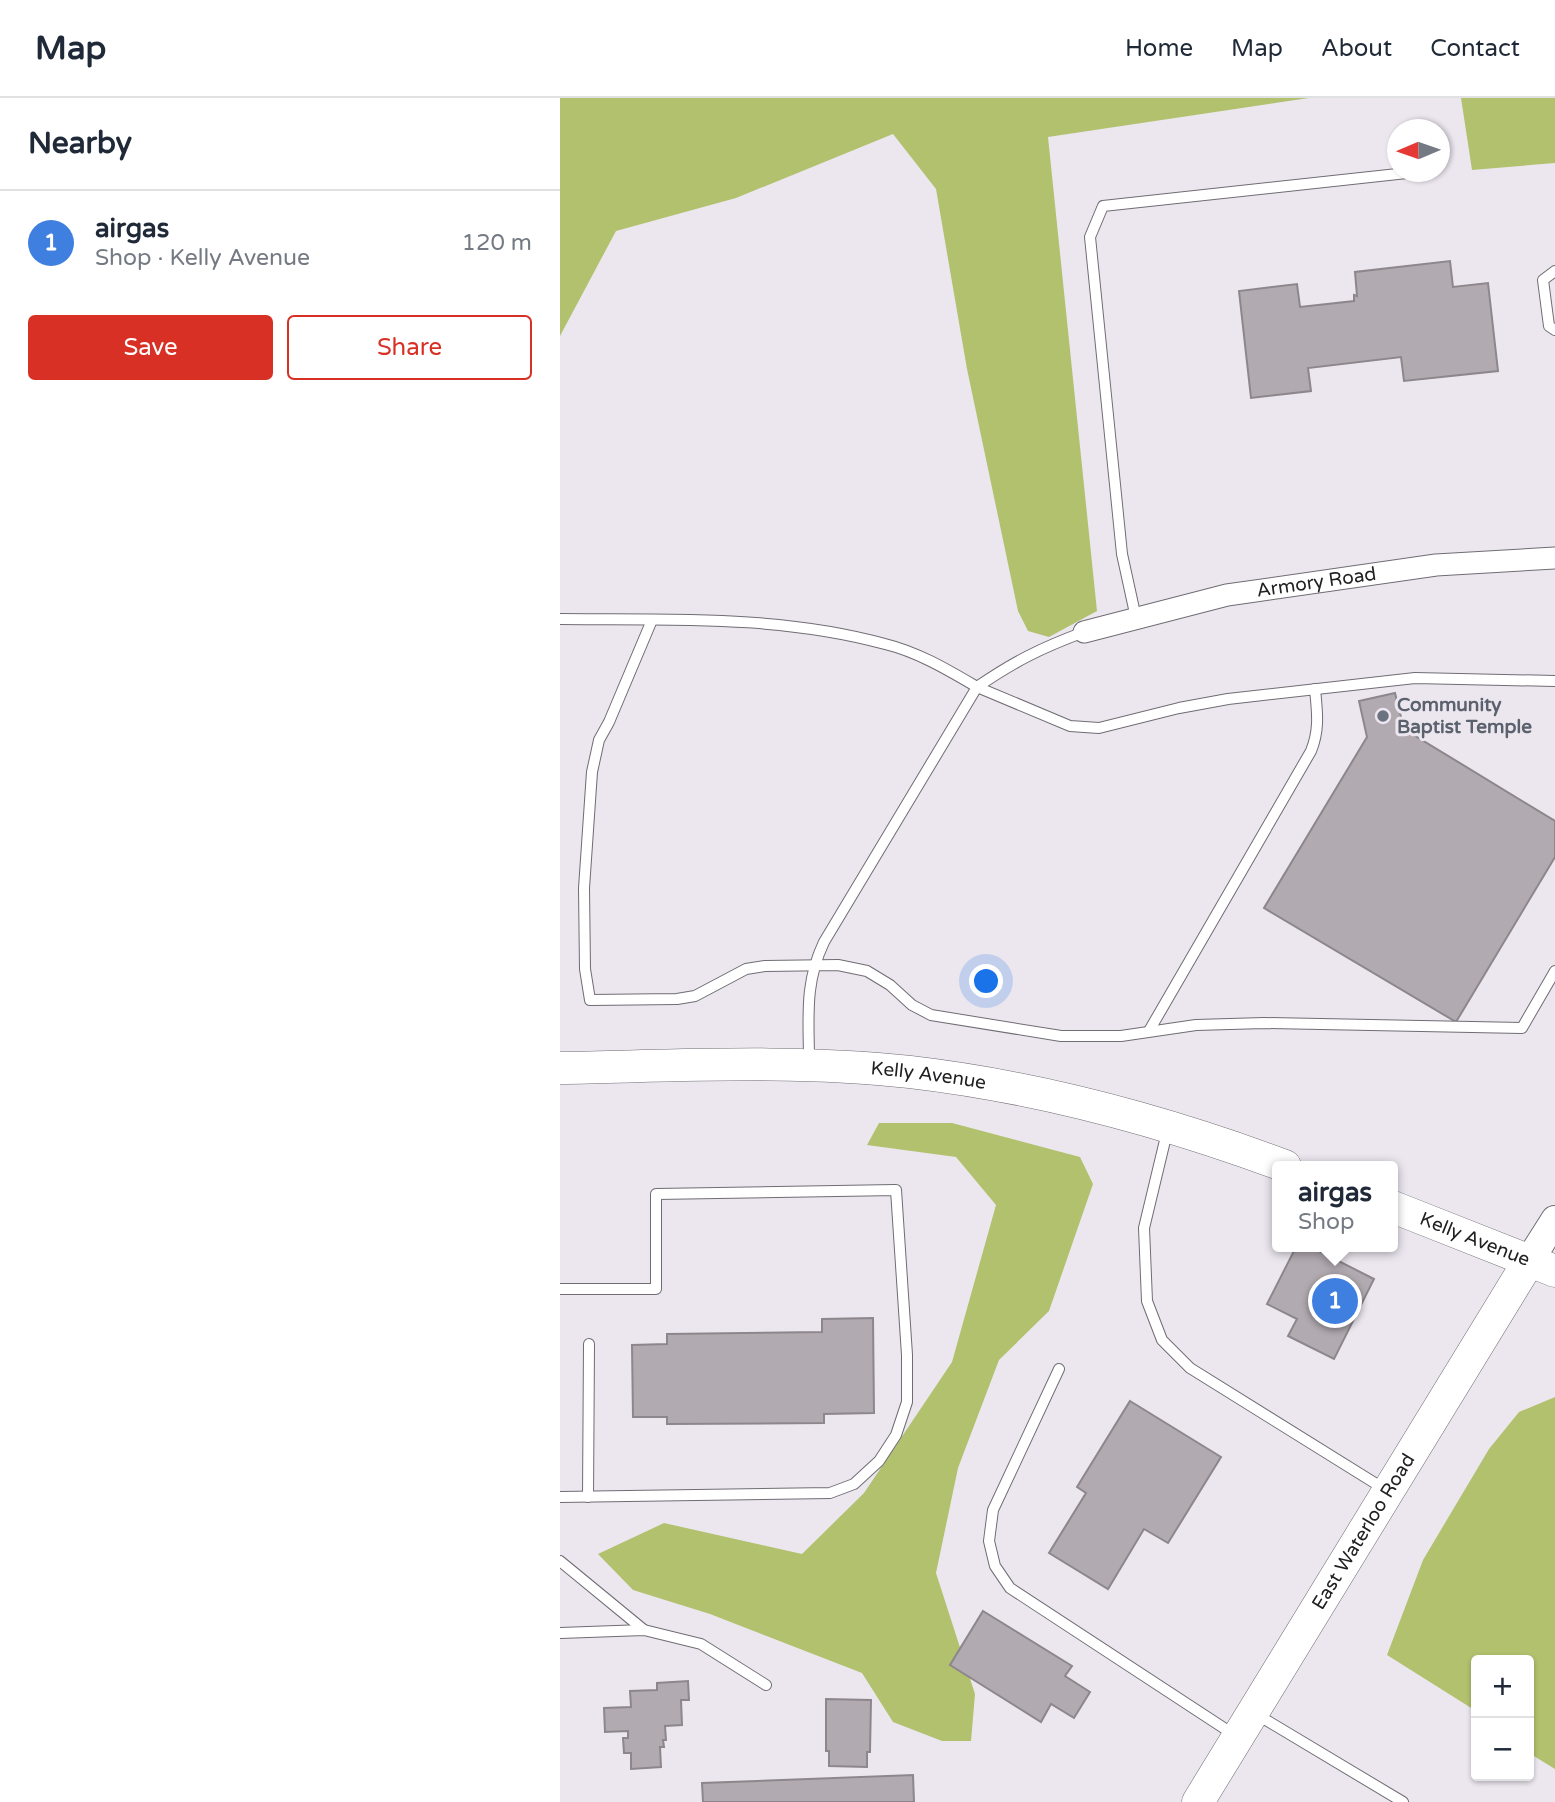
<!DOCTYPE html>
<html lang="en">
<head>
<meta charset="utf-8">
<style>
  :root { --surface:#fff; --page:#f2f2f3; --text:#1f2937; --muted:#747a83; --line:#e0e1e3; --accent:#d93025 }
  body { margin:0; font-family:"Varela Round",sans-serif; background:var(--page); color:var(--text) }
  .controls { position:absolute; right:21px; bottom:21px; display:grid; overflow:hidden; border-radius:7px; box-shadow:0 2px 5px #0004 }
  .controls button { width:63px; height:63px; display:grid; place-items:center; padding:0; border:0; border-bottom:2px solid var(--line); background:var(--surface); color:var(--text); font:35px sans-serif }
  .compass { position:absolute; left:827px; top:21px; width:63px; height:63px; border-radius:50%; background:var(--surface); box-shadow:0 2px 5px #0004; rotate:268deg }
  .you { position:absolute; left:427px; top:884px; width:24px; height:24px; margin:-18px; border:5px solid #fff; border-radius:50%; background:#1a73e8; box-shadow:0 0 0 10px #1a73e833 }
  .badge { display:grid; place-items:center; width:46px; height:46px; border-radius:50%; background:var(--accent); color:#fff; font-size:23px; font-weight:700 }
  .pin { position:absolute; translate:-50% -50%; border:4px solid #fff; box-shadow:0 2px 7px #0006 }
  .popup { position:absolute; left:712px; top:1063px; width:126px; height:91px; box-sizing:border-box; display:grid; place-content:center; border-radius:7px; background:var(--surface); filter:drop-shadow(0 2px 5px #0005); font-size:23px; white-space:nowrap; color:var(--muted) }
  .popup b { font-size:26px; color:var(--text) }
  .popup::after { content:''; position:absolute; left:50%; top:100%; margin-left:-14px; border:14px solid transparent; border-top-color:var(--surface) }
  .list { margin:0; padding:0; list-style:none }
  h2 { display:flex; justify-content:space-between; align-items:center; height:91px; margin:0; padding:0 28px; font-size:30px }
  h2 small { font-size:23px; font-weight:400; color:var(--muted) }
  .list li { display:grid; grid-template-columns:46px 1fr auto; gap:21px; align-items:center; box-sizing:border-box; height:105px; padding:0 28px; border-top:2px solid var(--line) }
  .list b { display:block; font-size:26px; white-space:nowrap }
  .list p { margin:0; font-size:23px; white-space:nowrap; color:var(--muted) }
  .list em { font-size:23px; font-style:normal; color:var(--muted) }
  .actions { display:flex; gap:14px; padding:21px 28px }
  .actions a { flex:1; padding:16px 0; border:2px solid var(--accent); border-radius:7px; text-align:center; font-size:24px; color:var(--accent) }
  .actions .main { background:var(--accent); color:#fff }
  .map { position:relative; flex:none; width:995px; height:1704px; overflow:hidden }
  header { display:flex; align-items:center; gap:42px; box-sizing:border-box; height:98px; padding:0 35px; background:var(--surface); border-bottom:2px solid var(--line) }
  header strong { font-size:33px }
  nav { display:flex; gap:38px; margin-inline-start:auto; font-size:24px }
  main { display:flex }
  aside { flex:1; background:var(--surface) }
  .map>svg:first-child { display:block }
</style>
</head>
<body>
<header>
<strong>Map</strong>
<nav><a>Home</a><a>Map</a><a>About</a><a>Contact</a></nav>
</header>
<main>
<aside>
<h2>Nearby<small></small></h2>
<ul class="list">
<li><span class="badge" style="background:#3f7fe0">1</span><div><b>airgas</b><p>Shop · Kelly Avenue</p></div><em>120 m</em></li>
</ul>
<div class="actions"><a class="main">Save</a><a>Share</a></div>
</aside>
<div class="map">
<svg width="995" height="1704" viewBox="0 0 995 1704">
  <rect width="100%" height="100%" fill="#ece7ef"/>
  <g fill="#b2c16e">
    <polygon points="0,0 749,0 488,39 537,513 489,539 468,533 458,513 407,271 376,91 333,36 176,100 56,133 0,238"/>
    <polygon points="901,0 995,0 995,65 912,72"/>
    <polygon points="319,1025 392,1025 520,1059 533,1086 489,1213 439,1262 398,1370 376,1475 415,1596 411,1643 382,1643 333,1624 302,1575 150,1516 73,1492 38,1456 104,1425 242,1456 304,1395 392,1264 436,1107 396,1059 307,1047"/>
    <polygon points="995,1299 995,1671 969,1655 969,1562 916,1562 916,1613 827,1557 863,1462 929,1351 959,1314"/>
  </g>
  <g fill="#b1aab0" stroke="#8d868c" stroke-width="2">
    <polygon points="890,163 893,189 928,185 938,273 844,283 841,259 748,270 751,293 691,300 679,193 737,186 740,209 794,203 794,197 797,198 795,174"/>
    <polygon points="835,595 844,631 995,723 995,759 896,924 704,810 807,639 799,603"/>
    <polygon points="736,1149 751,1149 814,1181 774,1261 728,1238 737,1221 707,1206"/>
    <polygon points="313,1220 314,1315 264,1316 264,1325 107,1326 107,1319 73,1319 72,1247 107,1246 107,1236 262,1234 262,1221"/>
    <polygon points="570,1303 661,1359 608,1445 584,1431 548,1491 489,1455 526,1395 517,1389"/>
    <polygon points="423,1513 512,1568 505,1578 530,1594 514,1620 491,1606 481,1624 390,1567"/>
    <polygon points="128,1583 129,1602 121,1602 122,1627 105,1628 106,1642 103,1642 104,1649 100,1649 101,1669 71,1671 71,1655 64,1655 63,1640 68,1640 68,1633 45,1634 44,1610 71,1609 70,1593 97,1592 97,1585"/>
    <polygon points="266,1601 311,1602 310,1654 307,1654 307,1669 269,1668 269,1653 266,1653"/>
    <polygon points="353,1677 354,1704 143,1704 142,1685"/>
  </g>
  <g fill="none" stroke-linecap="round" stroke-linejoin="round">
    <defs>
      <g id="service">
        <polyline points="995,173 983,182 989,228 995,232"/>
        <polyline points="576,520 562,456 530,139 543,108 856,74"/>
        <path d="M0 521C108 522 220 517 325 546 358 554 388 572 417 589 455 563 481 550 524 534"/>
        <polyline points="92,522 49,624 39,642 32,674 24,790 25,871 30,902 117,901 135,898 186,871 205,868 278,867 307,873 330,887 352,907 371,917 501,938 561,938 636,927 704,925 962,930 995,873"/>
        <path d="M589 933 751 653C760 631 757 613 755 591"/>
        <path d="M249 965C249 920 244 886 264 844L417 589 510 628 539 630 619 610 668 601 855 580 995 583"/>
        <polyline points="608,1030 584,1130 587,1203 602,1242 630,1270 826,1392"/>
        <polyline points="0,1191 96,1191 96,1096 336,1092 347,1257 347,1304 336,1337 319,1363 294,1386 270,1395 0,1399"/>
        <polyline points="499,1271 433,1412 429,1443 435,1468 450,1490 676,1638"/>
        <polyline points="28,1399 29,1246"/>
        <polyline points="0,1463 84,1532"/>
        <polyline points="0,1535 84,1532 141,1546 206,1587"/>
        <polyline points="696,1616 843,1704"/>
      </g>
      <g id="minor">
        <path id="s1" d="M524 534 667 497 876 467 995 460"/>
      </g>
      <polyline id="tertiary" points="969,1163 995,1122"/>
      <g id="secondary">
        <path id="s2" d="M0 970C116 968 234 961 350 974 479 989 604 1023 725 1068"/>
        <path id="s3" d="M833 1109 995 1173"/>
        <path id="s4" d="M638 1704 969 1163"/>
      </g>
    </defs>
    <use href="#service" stroke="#706c73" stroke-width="12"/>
    <use href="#minor" stroke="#706c73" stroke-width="23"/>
    <use href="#tertiary" stroke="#706c73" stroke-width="30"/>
    <use href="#secondary" stroke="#706c73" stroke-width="33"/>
    <use href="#service" stroke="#fff" stroke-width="10"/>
    <use href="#minor" stroke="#fff" stroke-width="21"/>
    <use href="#tertiary" stroke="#fff" stroke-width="28"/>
    <use href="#secondary" stroke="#fff" stroke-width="32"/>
  </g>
  <circle fill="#6b7280" stroke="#ece7ef" stroke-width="2.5" cx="823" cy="618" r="7"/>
  <g text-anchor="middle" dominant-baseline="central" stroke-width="6" stroke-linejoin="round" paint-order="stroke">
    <g font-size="19" fill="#222023" stroke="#ece7ef">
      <text stroke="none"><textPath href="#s1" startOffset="238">Armory Road</textPath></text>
      <text stroke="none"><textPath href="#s2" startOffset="369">Kelly Avenue</textPath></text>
      <text stroke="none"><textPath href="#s3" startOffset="88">Kelly Avenue</textPath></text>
      <text stroke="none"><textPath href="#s4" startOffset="317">East Waterloo Road</textPath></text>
    </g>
    <g font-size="19" font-weight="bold" fill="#5b616d" stroke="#ece7ef" text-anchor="start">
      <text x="837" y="607">Community<tspan x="837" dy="22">Baptist Temple</tspan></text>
    </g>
  </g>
</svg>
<div class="controls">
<button>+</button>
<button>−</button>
</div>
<svg class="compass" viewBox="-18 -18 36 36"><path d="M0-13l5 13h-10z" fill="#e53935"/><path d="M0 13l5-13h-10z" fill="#747a83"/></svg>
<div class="you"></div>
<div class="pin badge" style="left:775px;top:1203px;background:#3f7fe0">1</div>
<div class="popup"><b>airgas</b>Shop</div>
</div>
</main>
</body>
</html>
